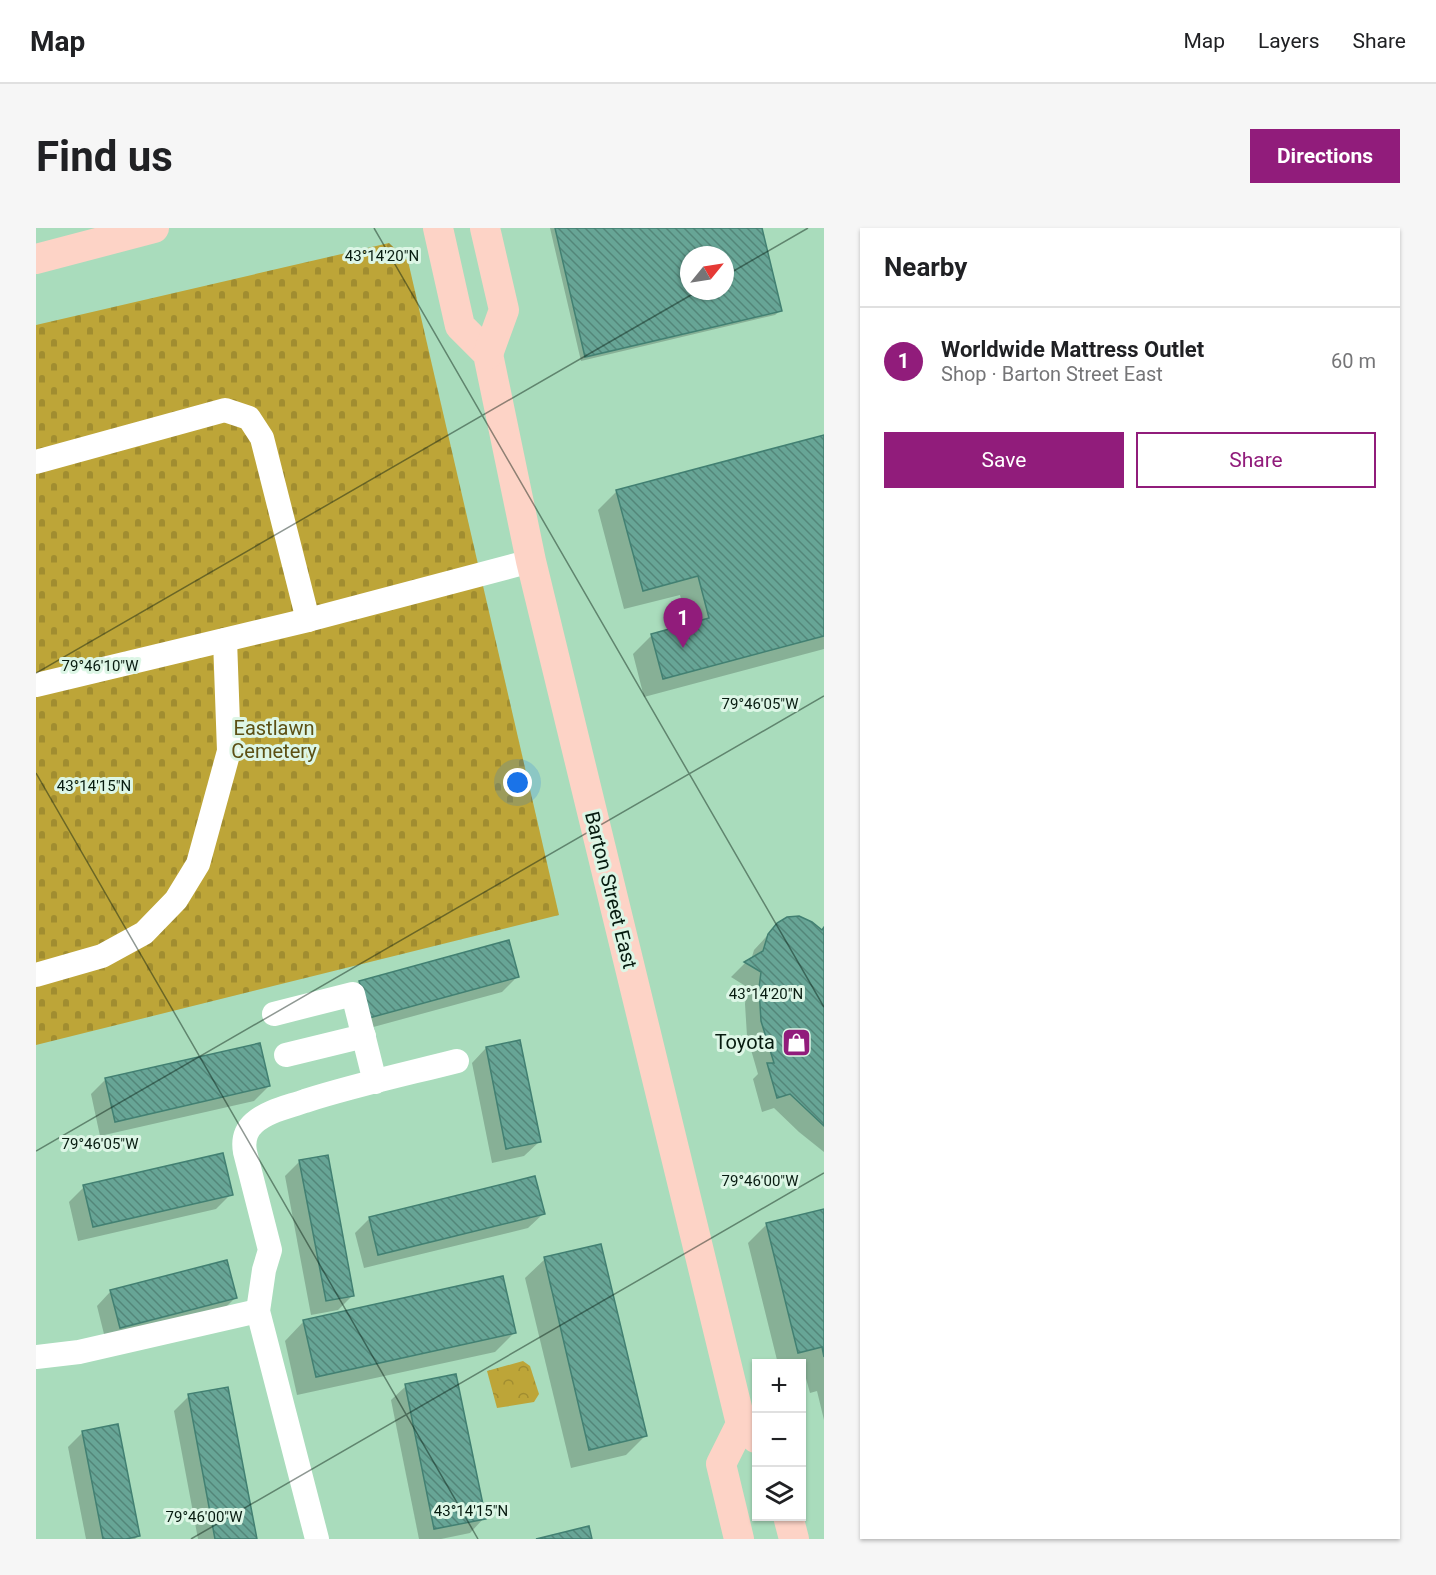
<!DOCTYPE html>
<html lang="en">
<head>
<meta charset="utf-8">
<style>
  :root { --surface:#fff; --page:#f6f6f6; --text:#202124; --muted:#757577; --line:#e0e0e0; --accent:#911c7b }
  body { margin:0; font-family:Roboto,sans-serif; background:var(--page); color:var(--text) }
  .controls { position:absolute; right:18px; bottom:18px; display:grid; overflow:hidden; border-radius:0px; box-shadow:0 2px 4px #0004 }
  .controls button { width:54px; height:54px; display:grid; place-items:center; padding:0; border:0; border-bottom:2px solid var(--line); background:var(--surface); color:var(--text); font:30px sans-serif }
  .compass { position:absolute; left:644px; top:18px; width:54px; height:54px; border-radius:50%; background:var(--surface); box-shadow:0 2px 4px #0004; rotate:60deg }
  .you { position:absolute; left:482px; top:555px; width:21px; height:21px; margin:-15px; border:4px solid #fff; border-radius:50%; background:#1a73e8; box-shadow:0 0 0 9px #1a73e833 }
  .badge { display:grid; place-items:center; width:39px; height:39px; border-radius:50%; background:var(--accent); color:#fff; font-size:20px; font-weight:700 }
  .pin { position:absolute; translate:-50% -50px; filter:drop-shadow(0 2px 3px #0008) }
  .pin::after { content:''; position:absolute; top:32px; width:21px; height:18px; background:inherit; clip-path:polygon(0 0,100% 0,50% 100%) }
  .list { margin:0; padding:0; list-style:none }
  h2 { display:flex; justify-content:space-between; align-items:center; height:78px; margin:0; padding:0 24px; font-size:26px }
  h2 small { font-size:20px; font-weight:400; color:var(--muted) }
  .list li { display:grid; grid-template-columns:39px 1fr auto; gap:18px; align-items:center; box-sizing:border-box; height:108px; padding:0 24px; border-top:2px solid var(--line) }
  .list b { display:block; font-size:22px; white-space:nowrap }
  .list p { margin:0; font-size:20px; white-space:nowrap; color:var(--muted) }
  .list em { font-size:20px; font-style:normal; color:var(--muted) }
  .actions { display:flex; gap:12px; padding:18px 24px }
  .actions a { flex:1; padding:14px 0; border:2px solid var(--accent); border-radius:0px; text-align:center; font-size:21px; color:var(--accent) }
  .actions .main { background:var(--accent); color:#fff }
  .icon { flex:none; width:33px; height:33px; fill:none; stroke:currentColor; stroke-width:2; stroke-linecap:round; stroke-linejoin:round }
  .map { position:relative; flex:none; width:788px; height:1311px; overflow:hidden; border-radius:0px }
  header { display:flex; align-items:center; gap:36px; box-sizing:border-box; height:84px; padding:0 30px; background:var(--surface); border-bottom:2px solid var(--line) }
  header strong { font-size:28px }
  nav { display:flex; gap:33px; margin-inline-start:auto; font-size:21px }
  .intro { display:flex; align-items:center; justify-content:space-between; box-sizing:border-box; height:144px; padding:0 36px }
  h1 { margin:0; font-size:42px }
  .button { padding:15px 27px; border-radius:0px; background:var(--accent); color:#fff; font-size:21px; font-weight:700 }
  main { display:flex; gap:36px; padding:0 36px }
  aside { flex:1; background:var(--surface); border-radius:0px; box-shadow:0 2px 4px #0004 }
  .map>svg:first-child { display:block }
</style>
</head>
<body>
<header>
<strong>Map</strong>
<nav><a>Map</a><a>Layers</a><a>Share</a></nav>
</header>
<div class="intro"><h1>Find us</h1><a class="button">Directions</a></div>
<main>
<div class="map">
<svg width="788" height="1311" viewBox="0 0 788 1311">
  <defs>
    <pattern id="forest-crowns" width="20" height="18" patternUnits="userSpaceOnUse" patternTransform="scale(1.5)"><rect width="20" height="18" fill="#bda538"/><path d="M2 6a3 3 0 1 1 6 0M12 15a3 3 0 1 1 6 0" fill="none" stroke="#a18d30"/></pattern>
    <pattern id="cemetery-stones" width="16" height="16" patternUnits="userSpaceOnUse" patternTransform="scale(1.5)"><rect width="16" height="16" fill="#bda538"/><path d="M2 7V4a2 2 0 0 1 4 0v3zM10 15v-3a2 2 0 0 1 4 0v3z" fill="#a18d30"/></pattern>
    <pattern id="building-back-hatch" width="6" height="6" patternUnits="userSpaceOnUse" patternTransform="scale(1.5)"><rect width="6" height="6" fill="#67a596"/><path d="M-1 5l2 2M0 0l6 6M5-1l2 2" fill="none" stroke="#538679"/></pattern>
  </defs>
  <rect width="100%" height="100%" fill="#a9dcbc"/>
  <polygon fill="url(#forest-crowns)" points="487,1133 494,1138 503,1166 498,1174 461,1180 451,1143"/>
  <polygon fill="url(#cemetery-stones)" points="353,15 372,33 523,687 0,817 0,97"/>
  <g fill="#0003" fill-rule="evenodd">
    <path d="M514 0H725L744 83 739 87 545 133ZM653 27H689V63H653Z"/>
    <polygon points="788,208 788,421 608,469 597,426 616,407 652,398 644,367 588,381 562,282 581,263"/>
    <polygon points="742,696 785,702 788,699 788,924 763,904 738,880 726,884 717,851 722,846 711,808 709,776 711,759 695,749 709,735 715,732 718,722"/>
    <polygon points="481,749 466,764 319,804 309,769 324,754"/>
    <polygon points="450,820 503,914 488,928 456,935 436,835"/>
    <polygon points="70,851 233,858 218,873 64,908 55,866"/>
    <polygon points="264,933 317,1067 302,1082 275,1087 249,948"/>
    <polygon points="48,959 195,966 180,981 42,1013 33,974"/>
    <polygon points="788,982 788,1192 781,1163 774,1165 766,1136 742,1136 712,1015 731,996"/>
    <polygon points="507,986 492,1000 328,1040 319,1005 334,990"/>
    <polygon points="509,1031 609,1208 590,1227 535,1240 489,1050"/>
    <polygon points="75,1063 199,1070 184,1085 70,1114 61,1078"/>
    <polygon points="268,1093 478,1105 459,1124 261,1167 249,1113"/>
    <polygon points="370,1158 448,1290 434,1305 405,1311 383,1311 355,1172"/>
    <polygon points="153,1168 220,1311 162,1311 138,1183"/>
    <polygon points="47,1204 102,1308 99,1311 50,1311 32,1219"/>
  </g>
  <g fill="url(#building-back-hatch)" stroke="#428072" stroke-width="1.5" fill-rule="evenodd">
    <path d="M519 0H726L746 83 549 129ZM653 27H689V63H653Z"/>
    <polygon points="788,207 788,408 627,451 615,406 673,390 662,348 607,363 580,262"/>
    <polygon points="763,688 776,694 786,702 788,699 788,898 754,866 741,870 731,835 738,835 725,793 723,760 725,744 708,734 727,723 732,706 741,695 751,689"/>
    <polygon points="473,712 483,749 333,790 323,753"/>
    <polygon points="484,812 505,914 470,921 450,819"/>
    <polygon points="224,815 234,858 79,894 69,850"/>
    <polygon points="187,925 197,967 57,999 47,957"/>
    <polygon points="292,927 318,1068 290,1073 263,932"/>
    <polygon points="499,948 509,986 342,1027 333,989"/>
    <polygon points="788,981 788,1129 786,1119 762,1125 730,995"/>
    <polygon points="565,1016 611,1208 553,1222 508,1029"/>
    <polygon points="191,1032 201,1070 84,1100 74,1062"/>
    <polygon points="467,1048 480,1105 280,1149 267,1092"/>
    <polygon points="420,1146 450,1291 398,1301 369,1156"/>
    <polygon points="192,1159 221,1311 179,1311 152,1166"/>
    <polygon points="82,1196 104,1308 90,1311 67,1311 46,1203"/>
    <polygon points="553,1298 556,1311 500,1311"/>
  </g>
  <g fill="none" stroke-linecap="round" stroke-linejoin="round">
    <g stroke="#fff" stroke-width="24">
      <polyline points="0,234 189,182 213,190 226,210 272,392"/>
      <polyline points="0,457 272,392 495,333"/>
      <polyline points="0,747 66,728 108,705 140,672 162,636 193,523 189,412"/>
      <polyline points="238,786 317,766 339,854"/>
      <polyline points="250,827 328,808"/>
      <polyline points="0,1129 43,1124 222,1083"/>
      <path d="M281 1311 222 1083 228 1042 234 1022 209 924C207 913 209 903 218 895 231 883 252 879 269 873 319 857 370 846 421 833"/>
    </g>
    <g stroke="#fdd3c6" stroke-width="30">
      <polyline points="402,0 424,98 452,126 495,333 705,1196 720,1210"/>
      <polyline points="449,0 468,82 452,126"/>
      <polyline points="0,31 118,0"/>
      <polyline points="752,1288 758,1311"/>
      <polyline points="703,1311 685,1236 705,1196"/>
    </g>
  </g>
  <path fill="none" stroke="#071b10" stroke-width="1.5" stroke-opacity="0.45" d="M338 0 788 779M689 48 772 0M0 445 662 63M0 545 442 1311M0 923 788 468M155 1311 788 945"/>
  <defs>
    <symbol id="shop-square" viewBox="-11 -11 22 22"><rect x="-9" y="-9" width="18" height="18" rx="4" fill="#911c7b" stroke="#ddf6e6"/><path d="M-5-2.5h2.3a2.7 3.5 0 0 1 5.4 0H5L5.5 6h-11ZM-1.5-2.5h3a1.5 2.3 0 0 0-3 0Z" fill="#fff"/></symbol>
  </defs>
  <g fill-rule="evenodd">
    <use href="#shop-square" x="744" y="798" width="33" height="33"/>
  </g>
  <g text-anchor="middle" dominant-baseline="central" stroke-width="6" stroke-linejoin="round" paint-order="stroke">
    <g font-size="20" fill="#5c5014" stroke="#ddf6e6">
      <text x="238" y="500">Eastlawn<tspan x="238" dy="23">Cemetery</tspan></text>
    </g>
    <g font-size="20" fill="#071b10" stroke="#ddf6e6">
      <text transform="translate(575 662) rotate(76)">Barton Street East</text>
    </g>
    <g font-size="20" fill="#071b10" stroke="#ddf6e6" text-anchor="end">
      <text x="739" y="814">Toyota</text>
    </g>
  </g>
  <g font-size="15" text-anchor="middle" fill="#071b10" stroke="#ddf6e6" stroke-width="6" stroke-linejoin="round" paint-order="stroke">
    <text x="346" y="33">43°14'20"N</text>
    <text x="64" y="443">79°46'10"W</text>
    <text x="724" y="481">79°46'05"W</text>
    <text x="58" y="563">43°14'15"N</text>
    <text x="730" y="771">43°14'20"N</text>
    <text x="64" y="921">79°46'05"W</text>
    <text x="724" y="958">79°46'00"W</text>
    <text x="435" y="1288">43°14'15"N</text>
    <text x="168" y="1294">79°46'00"W</text>
  </g>
</svg>
<div class="controls">
<button>+</button>
<button>−</button>
<button><svg class="icon" aria-label="layers" viewBox="0 0 24 24"><path d="M12 4l9 5-9 5-9-5zM3 14l9 5 9-5"/></svg></button>
</div>
<svg class="compass" viewBox="-18 -18 36 36"><path d="M0-13l5 13h-10z" fill="#e53935"/><path d="M0 13l5-13h-10z" fill="#757577"/></svg>
<div class="you"></div>
<div class="pin badge" style="left:647px;top:420px">1</div>
</div>
<aside>
<h2>Nearby<small></small></h2>
<ul class="list">
<li><span class="badge">1</span><div><b>Worldwide Mattress Outlet</b><p>Shop · Barton Street East</p></div><em>60 m</em></li>
</ul>
<div class="actions"><a class="main">Save</a><a>Share</a></div>
</aside>
</main>
</body>
</html>
